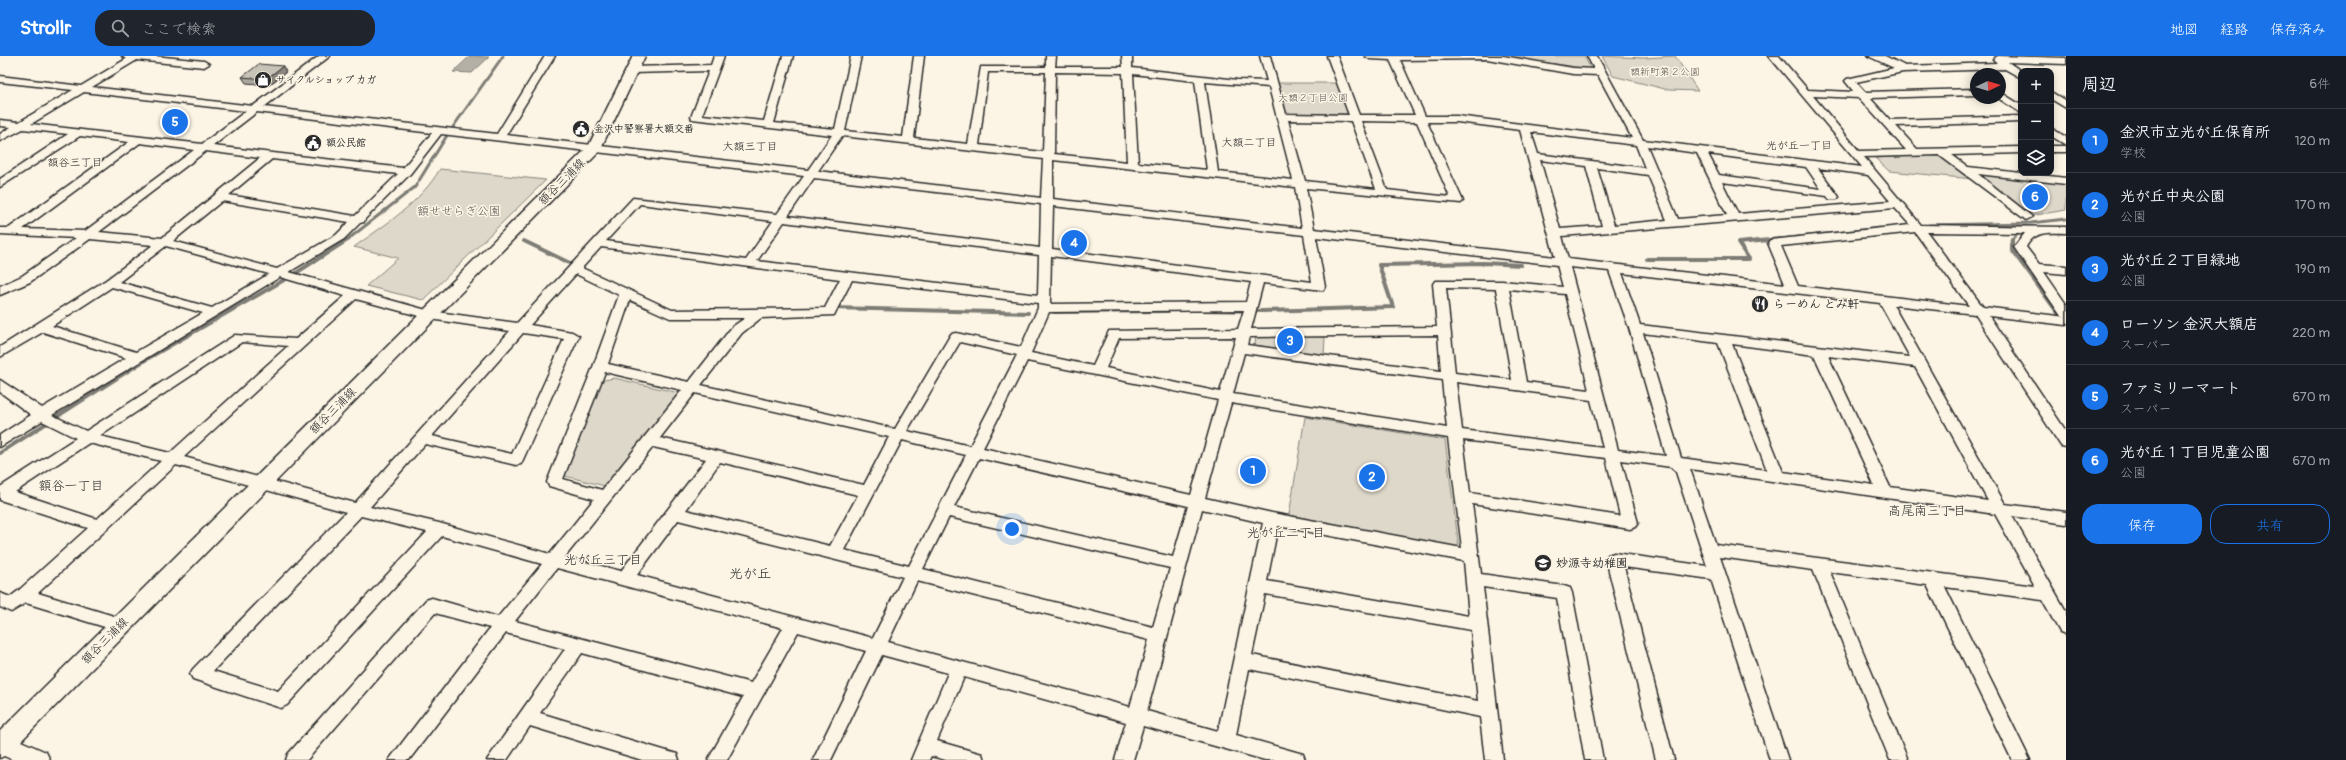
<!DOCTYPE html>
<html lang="ja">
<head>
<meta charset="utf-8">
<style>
  :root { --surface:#171b24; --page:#20242c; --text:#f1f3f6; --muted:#9ea1a6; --line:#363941; --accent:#1a73e8 }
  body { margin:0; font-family:Pangolin,"Klee One",sans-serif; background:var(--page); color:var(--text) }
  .controls { position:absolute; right:12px; top:12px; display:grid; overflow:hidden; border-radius:8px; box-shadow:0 2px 10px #0003 }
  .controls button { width:36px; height:36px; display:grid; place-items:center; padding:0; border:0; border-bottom:1px solid var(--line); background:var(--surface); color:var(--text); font:20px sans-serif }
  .compass { position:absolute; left:1970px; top:12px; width:36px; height:36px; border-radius:50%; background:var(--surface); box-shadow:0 2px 10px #0003; rotate:86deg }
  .you { position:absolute; left:1012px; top:473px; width:14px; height:14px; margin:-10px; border:3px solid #fff; border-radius:50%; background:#1a73e8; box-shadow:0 0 0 6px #1a73e833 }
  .badge { display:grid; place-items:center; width:26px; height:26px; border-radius:50%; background:var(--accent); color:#fff; font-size:13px; font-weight:700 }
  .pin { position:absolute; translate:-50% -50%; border:2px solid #fff; box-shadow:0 1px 4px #0006 }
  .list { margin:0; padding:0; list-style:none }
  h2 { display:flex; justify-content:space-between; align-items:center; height:52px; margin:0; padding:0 16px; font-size:17px }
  h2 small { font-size:13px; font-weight:400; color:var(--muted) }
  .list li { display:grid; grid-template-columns:26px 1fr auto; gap:12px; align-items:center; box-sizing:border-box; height:64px; padding:0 16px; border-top:1px solid var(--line) }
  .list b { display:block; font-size:15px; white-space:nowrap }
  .list p { margin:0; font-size:13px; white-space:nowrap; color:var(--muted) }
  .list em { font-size:13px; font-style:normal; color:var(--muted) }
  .actions { display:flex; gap:8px; padding:12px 16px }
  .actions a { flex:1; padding:9px 0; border:1px solid var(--accent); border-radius:16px; text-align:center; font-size:14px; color:var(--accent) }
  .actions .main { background:var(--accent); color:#fff }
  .icon { flex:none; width:22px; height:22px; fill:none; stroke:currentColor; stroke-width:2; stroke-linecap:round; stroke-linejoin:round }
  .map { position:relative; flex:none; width:2066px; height:704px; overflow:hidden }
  header { display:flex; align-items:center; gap:24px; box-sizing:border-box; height:56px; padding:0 20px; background:var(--accent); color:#fff }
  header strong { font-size:19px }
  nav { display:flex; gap:22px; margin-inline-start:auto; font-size:14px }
  .search { width:280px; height:36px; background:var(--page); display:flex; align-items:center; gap:10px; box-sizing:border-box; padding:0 14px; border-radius:16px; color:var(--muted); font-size:15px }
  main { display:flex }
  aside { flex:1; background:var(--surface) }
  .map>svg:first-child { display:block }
</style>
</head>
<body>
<header>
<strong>Strollr</strong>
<div class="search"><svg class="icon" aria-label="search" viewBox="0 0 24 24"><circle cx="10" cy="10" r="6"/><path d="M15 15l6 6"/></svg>ここで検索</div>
<nav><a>地図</a><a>経路</a><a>保存済み</a></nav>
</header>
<main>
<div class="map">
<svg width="2066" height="704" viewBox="0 0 2066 704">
  <rect width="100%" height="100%" fill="#fcf5e5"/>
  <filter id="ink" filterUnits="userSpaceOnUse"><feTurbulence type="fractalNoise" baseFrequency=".025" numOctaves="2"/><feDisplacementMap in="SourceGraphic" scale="8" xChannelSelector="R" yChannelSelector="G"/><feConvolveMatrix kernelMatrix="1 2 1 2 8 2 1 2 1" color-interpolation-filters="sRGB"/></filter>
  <g filter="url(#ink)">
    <g fill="#ded8ca" stroke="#84827a">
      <polygon points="1497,0 1584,0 1591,13"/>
      <polygon points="1602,0 1644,2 1675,0 1698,35 1669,34 1613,20"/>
      <polygon points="1275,27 1340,27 1352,58 1283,58"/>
      <polygon points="1943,98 1973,123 1889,115 1875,102"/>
      <path d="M440 113 546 124 423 244 366 230 398 202 354 191C386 168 420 147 440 113Z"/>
      <polygon points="1977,118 2066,128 2066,154 2029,160"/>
      <polygon points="1256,277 1325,281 1324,300 1255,289"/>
      <polygon points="614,322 679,337 605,430 565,420 599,325"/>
      <polygon points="1305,361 1445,384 1459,492 1289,459"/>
    </g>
    <polygon fill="#b4b0a5" stroke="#7d7b74" points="470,0 489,1 472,17 453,16"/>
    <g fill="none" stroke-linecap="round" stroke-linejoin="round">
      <g stroke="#7d7b74" stroke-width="3">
        <polyline points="1929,169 2031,167 2066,163"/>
        <polyline points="347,184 415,131 446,81 503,0"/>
        <polyline points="1771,184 1880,172"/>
        <polyline points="2011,184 2022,173"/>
      </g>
      <g stroke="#7d7b74" stroke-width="4">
        <polyline points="2012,183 2012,194 2066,268"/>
        <polyline points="524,185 576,210"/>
        <polyline points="1647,203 1749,203 1738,187 1780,183"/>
        <polyline points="832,252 1028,257"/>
        <polyline points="1199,254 1263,255 1393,251 1379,209 1484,207 1521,209"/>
        <polyline points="1054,256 1168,255"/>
        <polyline points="0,397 145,304 296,217 349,183"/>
      </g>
      <defs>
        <g id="minor">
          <path d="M122 0H154L204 5 209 8 204 11 137 4 92 31 253 50 319 0H330L264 51 497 78 545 0H555L506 79 808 114 832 79 692 63 691 61 709 15 632 17 627 14 632 11 711 9 714 0H724L702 59 764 65 783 0H793L774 67 835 73 851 0H861L845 75 903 81 914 0H924L914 82 968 88 981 11H1046V0H1056L1055 11H1123L1122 0H1132V12L1238 24 1267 25 1260 0H1270L1286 58 1349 59 1327 0H1337L1359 59H1415L1390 4 1370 3 1365 0H1503L1573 12 1594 13 1587 0H1597L1643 84 1862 111 1769 0H1779L1808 34 1854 36 1845 25 1847 23 1894 12 1868 0H1885L1905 10 1997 7 1993 3 1998 0 2066 2V8L2008 6 2021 15V22L2005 13 1903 16 1856 26 1865 36 1976 33V39L1870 42 1890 64 2021 60V66L1896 70 1917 93 2021 91V97L1952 99 1968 111 2066 122V128L1978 118 2030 159 2032 161 2026 164 1939 99 1864 101 1921 169 2066 171V177C2049 177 2035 174 2026 191L2039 208 2066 210V218L2044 216 2066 248V261L2061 260 2014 191 2025 177 1927 176 1983 251 2066 261V269L1989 260 2066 375V391L2061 390 1975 258 1893 249 2005 448 2066 456V468L2012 460 2066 555V578L2060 576 2042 544 1945 531 2030 704H2012L1927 529 1830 516 1908 704H1890L1813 514 1720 501 1788 704H1770L1711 523 1624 511 1674 704H1656L1606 503 1608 499 1614 497 1707 510 1676 416 1671 411 1621 404 1638 467 1635 471 1630 473 1472 448 1481 518 1564 530 1570 532 1572 537 1603 704H1585L1557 542 1483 531 1503 704H1485L1480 661 1249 613 1236 679 1296 696 1303 698 1305 704H1265L1143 670 1133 704H1115L1126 666 964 621 937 685 982 698 984 704H946L931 700 929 704H911L948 617 882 599 831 704H813L866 595 798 576 727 704H708L743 641 582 597 540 657 670 696 677 698 679 704H642L530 670 507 704H487L565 593 506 577 409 704H389L490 572 435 557 307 704H286L288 698 426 544 432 542 498 561 542 508 442 480 287 649 281 652 193 623 190 618 193 613 346 456 176 409 38 537 127 564 129 569 127 574 121 576 26 547 11 556 0 551V537L10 541 18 535 88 472 0 444V431L76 382 42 365 0 391V379L31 359 0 336V324L42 352 126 302 43 276 0 301V291L106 224 153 189 90 183 30 226 0 239V230L22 220 76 182 0 178V172H9L129 86 80 80 0 131V123L68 78 23 73 0 85V78L11 71 0 70V64L19 66 73 34 0 26V20L81 30 126 3ZM1487 3 1573 18 1598 19 1632 82 1457 60H1425L1400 4ZM988 16H1046L1043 96 979 89ZM1055 16 1123 17 1127 106 1054 98ZM1133 18 1195 25 1207 114 1138 107ZM1205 26 1269 31 1293 124 1218 116ZM84 36 246 55 202 88 31 68ZM1813 40 1859 42 1906 94 1859 95ZM257 56 432 77 403 112 213 90ZM1288 64 1351 65 1376 133 1305 125ZM1361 65 1417 66 1450 141 1387 134ZM1427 66H1457L1520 74 1555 201 1314 173 1306 132 1461 147 1463 145ZM1531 76 1636 89 1645 112 1538 98ZM441 78 804 120 777 158 633 142 517 267 430 255 289 216 344 183 360 167 364 166 365 163 410 118ZM842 80 1043 103 1041 142 818 115ZM140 87 194 94 85 175 23 173ZM1647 90 1697 97 1727 159 1678 163ZM206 95 260 102 162 182 99 176ZM1708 98 1806 111 1821 133 1719 119ZM272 103 398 118 355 160 229 139ZM1053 104 1295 131 1302 172 1053 143ZM1540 104 1586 110 1602 170 1560 173ZM1597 112 1648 119 1667 164 1614 169ZM1818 112 1868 119 1890 145 1738 158 1722 126 1827 140 1829 143H1837L1839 141ZM814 122 1041 148 1040 192 788 160ZM222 145 349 166 336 179 277 213 173 185ZM640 148 773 165 746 204 606 185ZM1053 150 1304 179 1312 226 1052 193ZM1895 152 1910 169 1770 184 1768 187 1785 228 1568 203 1562 180ZM784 166 1039 199 1038 239 757 205ZM1915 176 1969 250 1798 230 1781 190ZM1316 181 1557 209 1563 231 1502 225H1435L1433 228 1437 271 1251 273 1263 227 1323 234 1325 231ZM166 190 269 218 212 252 119 226ZM601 191 840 223 825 252 672 254 582 212ZM1051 200 1251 226 1246 246 1050 248ZM1570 211 1609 215 1629 272 1666 400 1618 394ZM1622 217 1880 247 1910 301 1640 269ZM576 218 619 239 593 311 547 426 549 430 594 443 550 498 439 467 370 451 425 388 516 409 521 408 579 280 572 276 530 269ZM280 221 345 240 296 283 235 279 86 375 52 359ZM852 224 1038 247V252L1021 291 956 277 951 278 895 373 701 329 742 277 761 262 834 259ZM112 231 203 257 136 296 52 270ZM1446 232 1496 233 1512 324 1455 317ZM1509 233 1565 238 1589 334 1526 326ZM356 243 430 263 510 275 355 447 184 401ZM630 244 670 262H745L732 271 689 326 608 308ZM1244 254 1238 273 1109 275 1093 310 1031 297 1049 256ZM523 277 564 283 512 398 432 380ZM1643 277 1718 287 1767 414 1681 402ZM1438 279 1441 315 1247 289 1249 281ZM1236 281 1220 336 1106 312 1119 282ZM242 286 288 290 170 397 100 380ZM960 286 1017 299 970 390 907 375ZM1732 288 1814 299 1874 429 1783 416ZM1244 297 1442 324 1447 372 1233 338ZM1828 300 1915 311 1988 445 1890 431ZM1027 305 1218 344 1191 439 983 392ZM605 316 682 334 602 434 563 423ZM1456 326 1591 344 1603 392 1462 374ZM695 337 889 381 864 429 660 382ZM1231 347 1448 382 1462 492 1272 457 1205 442ZM902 384 966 399 909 510 844 494ZM1463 384 1606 402 1620 460 1470 437ZM89 387 161 405 97 463 15 436ZM653 391 706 403 621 515 565 501ZM979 402 1188 450 1173 501 954 451ZM720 406 858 439 830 490 686 454ZM1690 413 1995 458 2035 530 1716 489ZM1202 453 1263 467 1218 675 1147 655ZM361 460 427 476 278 635 213 615ZM949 461 1170 512 1153 571 923 513ZM678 464 903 521 873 582 637 519ZM1278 470 1464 505 1469 560 1267 525ZM557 512 783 572 751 627 515 565ZM917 525 1149 584 1130 651 888 586ZM1265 538 1471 574 1478 645 1252 599Z"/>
          <polygon points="2000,36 2021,49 2021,57 1998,42 2000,42"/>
          <polygon points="2051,36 2066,45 2066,52 2051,43"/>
          <polygon points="2051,72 2066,81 2066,89 2051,80"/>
          <rect x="2051" y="90" width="15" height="6"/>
        </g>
        <polygon id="major" points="633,0 645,0 599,96 21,685 46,696 50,704 13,704 4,700 0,702 0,675 588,91"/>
      </defs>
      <use href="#minor" stroke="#2b2b2b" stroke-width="3"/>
      <use href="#major" stroke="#2b2b2b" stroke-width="3"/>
      <use href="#minor" fill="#fcf5e5" fill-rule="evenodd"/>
      <use href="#major" fill="#fcf5e5" fill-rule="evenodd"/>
    </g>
    <polygon fill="#aca89d" stroke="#2b2b2b" points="286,16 269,29 246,27 242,21"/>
    <polygon fill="#8c8880" stroke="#2b2b2b" points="283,10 286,16 269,29 266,23"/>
    <polygon fill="#c8c3b7" stroke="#2b2b2b" points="259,8 283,10 266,23 242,21"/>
  </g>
  <defs>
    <symbol id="shop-disc" viewBox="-11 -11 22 22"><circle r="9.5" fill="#2b2b2b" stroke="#fcf5e5"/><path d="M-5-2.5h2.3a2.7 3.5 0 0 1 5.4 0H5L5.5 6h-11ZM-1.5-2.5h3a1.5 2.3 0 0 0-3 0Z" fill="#fff"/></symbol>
    <symbol id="civic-disc" viewBox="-11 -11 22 22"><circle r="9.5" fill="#2b2b2b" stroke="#fcf5e5"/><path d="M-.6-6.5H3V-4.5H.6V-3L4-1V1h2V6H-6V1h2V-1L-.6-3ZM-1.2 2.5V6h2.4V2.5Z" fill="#fff"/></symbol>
    <symbol id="restaurant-disc" viewBox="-11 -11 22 22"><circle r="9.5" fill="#2b2b2b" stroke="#fcf5e5"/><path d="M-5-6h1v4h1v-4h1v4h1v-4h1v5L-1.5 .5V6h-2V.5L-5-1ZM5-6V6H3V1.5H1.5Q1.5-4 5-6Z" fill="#fff"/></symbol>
    <symbol id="school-disc" viewBox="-11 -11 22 22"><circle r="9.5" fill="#2b2b2b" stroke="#fcf5e5"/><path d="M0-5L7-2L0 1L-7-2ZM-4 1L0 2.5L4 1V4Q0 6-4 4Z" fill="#fff"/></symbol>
  </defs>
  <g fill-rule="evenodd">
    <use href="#shop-disc" x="253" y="14" width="20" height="20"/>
    <use href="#civic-disc" x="571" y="63" width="20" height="20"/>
    <use href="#civic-disc" x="303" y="77" width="20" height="20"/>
    <use href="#restaurant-disc" x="1750" y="238" width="20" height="20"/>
    <use href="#school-disc" x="1533" y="497" width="20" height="20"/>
  </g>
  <g text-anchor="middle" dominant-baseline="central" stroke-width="3" stroke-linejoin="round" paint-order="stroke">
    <g font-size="10" fill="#585653" stroke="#fcf5e5">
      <text x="1665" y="16">額新町第２公園</text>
      <text x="1313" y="42">大額２丁目公園</text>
    </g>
    <g font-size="10" font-weight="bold" fill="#2b2b2b" stroke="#fcf5e5" text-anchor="start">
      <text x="276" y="24">サイクルショップ カガ</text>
      <text x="594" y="73">金沢中警察署大額交番</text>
      <text x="326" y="87">額公民館</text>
    </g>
    <g font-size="11" fill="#2b2b2b" stroke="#fcf5e5">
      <text x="1249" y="86">大額二丁目</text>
      <text x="1799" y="89">光が丘一丁目</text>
      <text x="750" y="90">大額三丁目</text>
      <text x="75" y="106">額谷三丁目</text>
    </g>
    <g font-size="12" fill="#2b2b2b" stroke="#fcf5e5">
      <text transform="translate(562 126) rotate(-45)">額谷三浦線</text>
      <text transform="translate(333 355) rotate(-45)">額谷三浦線</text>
      <text transform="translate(105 585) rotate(-45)">額谷三浦線</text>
    </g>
    <g font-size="12" fill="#585653" stroke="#fcf5e5">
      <text x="459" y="155">額せせらぎ公園</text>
    </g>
    <g font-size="12" font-weight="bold" fill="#2b2b2b" stroke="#fcf5e5" text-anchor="start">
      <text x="1773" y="248">らーめん とみ軒</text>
      <text x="1556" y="507">妙源寺幼稚園</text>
    </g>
    <g font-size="13" fill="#2b2b2b" stroke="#fcf5e5">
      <text x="71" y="430">額谷一丁目</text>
      <text x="1927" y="455">高尾南三丁目</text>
      <text x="1286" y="477">光が丘二丁目</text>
      <text x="603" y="504">光が丘三丁目</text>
    </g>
    <g font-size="14" fill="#2b2b2b" stroke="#fcf5e5">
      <text x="750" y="517">光が丘</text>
    </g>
  </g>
</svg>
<div class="controls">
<button>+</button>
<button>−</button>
<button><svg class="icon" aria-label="layers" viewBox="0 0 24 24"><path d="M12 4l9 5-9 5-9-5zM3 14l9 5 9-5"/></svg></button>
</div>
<svg class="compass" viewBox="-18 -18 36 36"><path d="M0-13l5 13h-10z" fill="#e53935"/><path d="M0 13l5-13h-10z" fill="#9ea1a6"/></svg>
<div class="you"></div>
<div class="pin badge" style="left:1253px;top:415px">1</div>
<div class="pin badge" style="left:1372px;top:421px">2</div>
<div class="pin badge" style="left:1290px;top:285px">3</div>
<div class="pin badge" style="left:1074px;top:187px">4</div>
<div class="pin badge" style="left:175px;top:66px">5</div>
<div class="pin badge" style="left:2035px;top:141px">6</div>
</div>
<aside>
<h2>周辺<small>6件</small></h2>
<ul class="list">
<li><span class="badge">1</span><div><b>金沢市立光が丘保育所</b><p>学校</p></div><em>120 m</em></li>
<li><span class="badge">2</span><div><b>光が丘中央公園</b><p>公園</p></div><em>170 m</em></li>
<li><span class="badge">3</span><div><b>光が丘２丁目緑地</b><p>公園</p></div><em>190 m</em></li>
<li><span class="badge">4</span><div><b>ローソン 金沢大額店</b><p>スーパー</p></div><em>220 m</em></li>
<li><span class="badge">5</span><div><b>ファミリーマート</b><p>スーパー</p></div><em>670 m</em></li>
<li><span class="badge">6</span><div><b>光が丘１丁目児童公園</b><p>公園</p></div><em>670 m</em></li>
</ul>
<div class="actions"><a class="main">保存</a><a>共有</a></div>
</aside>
</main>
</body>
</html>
